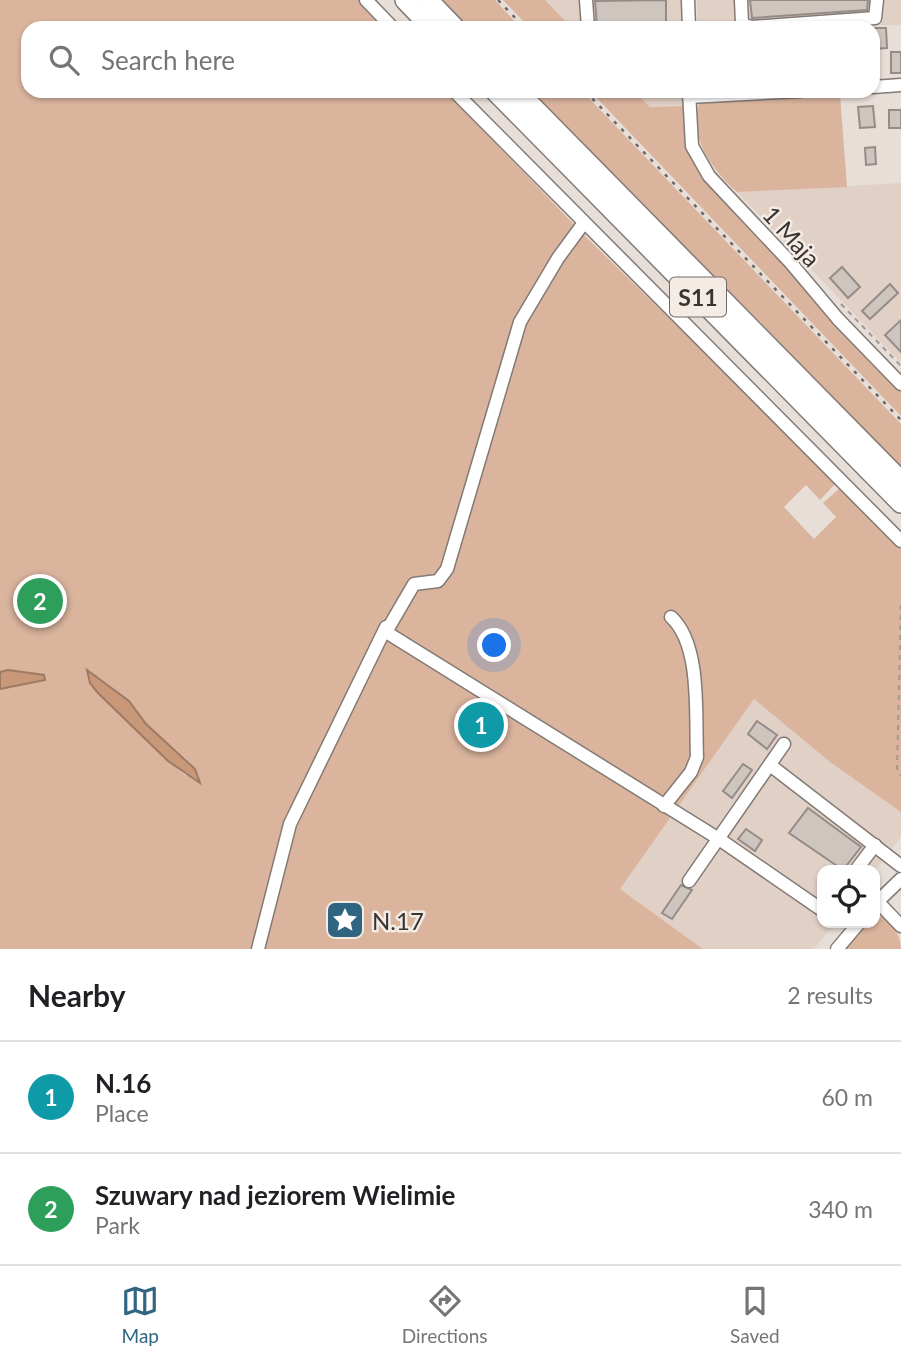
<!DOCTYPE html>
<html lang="en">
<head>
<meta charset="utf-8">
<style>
  :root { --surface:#fff; --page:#f2f2f2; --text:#202124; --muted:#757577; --line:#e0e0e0; --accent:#2f6580 }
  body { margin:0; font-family:Lato,sans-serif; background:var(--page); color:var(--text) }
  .controls { position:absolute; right:21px; bottom:21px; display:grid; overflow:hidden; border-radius:14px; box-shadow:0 2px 5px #0004 }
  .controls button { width:63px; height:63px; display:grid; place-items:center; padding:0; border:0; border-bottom:2px solid var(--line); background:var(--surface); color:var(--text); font:35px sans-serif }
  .you { position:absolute; left:495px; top:646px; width:24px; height:24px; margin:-18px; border:5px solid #fff; border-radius:50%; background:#1a73e8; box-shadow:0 0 0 10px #1a73e833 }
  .badge { display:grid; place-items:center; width:46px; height:46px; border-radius:50%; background:var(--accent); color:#fff; font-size:23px; font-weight:700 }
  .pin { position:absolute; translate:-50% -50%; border:4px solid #fff; box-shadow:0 2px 7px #0006 }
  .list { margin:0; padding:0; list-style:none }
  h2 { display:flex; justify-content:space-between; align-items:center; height:91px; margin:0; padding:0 28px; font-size:30px }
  h2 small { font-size:23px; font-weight:400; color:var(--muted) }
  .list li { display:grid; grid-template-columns:46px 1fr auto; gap:21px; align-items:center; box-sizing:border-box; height:112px; padding:0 28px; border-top:2px solid var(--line) }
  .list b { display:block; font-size:26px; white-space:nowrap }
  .list p { margin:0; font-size:23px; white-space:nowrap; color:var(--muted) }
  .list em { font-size:23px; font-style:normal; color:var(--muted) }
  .icon { flex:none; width:38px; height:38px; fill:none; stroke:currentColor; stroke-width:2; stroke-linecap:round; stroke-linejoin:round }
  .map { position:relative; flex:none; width:901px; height:949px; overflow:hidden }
  .search { position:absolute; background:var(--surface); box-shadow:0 2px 5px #0004; left:21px; right:21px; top:21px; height:77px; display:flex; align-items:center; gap:18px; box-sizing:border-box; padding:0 24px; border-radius:21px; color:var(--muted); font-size:26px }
  .sheet { height:315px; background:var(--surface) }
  nav { display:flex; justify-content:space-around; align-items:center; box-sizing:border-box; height:98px; border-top:2px solid var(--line); background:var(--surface); font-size:19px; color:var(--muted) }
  nav a { display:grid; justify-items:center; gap:4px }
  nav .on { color:var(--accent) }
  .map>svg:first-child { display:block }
</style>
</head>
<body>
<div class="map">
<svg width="901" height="949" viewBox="0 0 901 949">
  <rect width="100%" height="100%" fill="#e8ded8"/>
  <g fill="#e1d0c6">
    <polygon points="545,0 684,0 684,28 572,28"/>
    <polygon points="697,0 901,0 901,25 698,28"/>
    <polygon points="634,91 684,91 684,106 650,107"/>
    <polygon points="901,183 901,363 737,192"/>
    <polygon points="754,699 830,762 901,812 901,837 875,871 822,870 822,923 835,923 814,949 703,949 620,889"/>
  </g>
  <g fill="#dab49d" fill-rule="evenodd">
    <path d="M0 0H360L386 28H28V91H445L587 238 837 482 820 500 806 485 784 507 814 539 836 517 823 503 841 487 901 549V812L830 762 754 699 620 889 703 949H0ZM88 670 129 701 146 724 186 759 199 776 185 775 168 761 98 693Z"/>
    <polygon points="439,0 495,0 521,28 467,28"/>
    <polygon points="503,0 545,0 572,28 530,28"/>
    <polygon points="528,91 582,91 901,424 901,469"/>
    <polygon points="590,91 634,91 650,107 684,106 686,148 696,167 901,391 901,416"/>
    <path d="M840 95 847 187 737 192C713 171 686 134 700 102Z"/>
    <path d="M875 915C890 918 901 934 901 949H842L861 923H875Z"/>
  </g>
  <g fill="#c89879" stroke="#9d7a64" stroke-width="2">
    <polygon points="8,670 44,675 45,680 0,689 0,672"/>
    <polygon points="87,670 129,701 146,724 195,769 200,783 168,761 98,693 90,683"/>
  </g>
  <g fill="#cec5bf" stroke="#958c87" stroke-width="2">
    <polygon points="666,0 666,28 597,26 595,1"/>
    <polygon points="750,0 868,0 867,10 752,18"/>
    <polygon points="873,28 886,28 887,48 873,49"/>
    <rect x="891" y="52" width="10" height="21"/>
    <polygon points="873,106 875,127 860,128 858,107"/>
    <rect x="889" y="110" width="12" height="18"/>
    <polygon points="875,147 876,164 866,165 865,148"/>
    <polygon points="842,267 860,287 848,298 830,278"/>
    <polygon points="890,284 898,293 870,319 862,311"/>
    <polygon points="901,320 901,352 885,335"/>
    <polygon points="757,721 777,735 767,749 748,734"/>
    <polygon points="743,764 752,770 732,798 723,791"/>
    <polygon points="808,808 861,847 843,870 789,833"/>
    <polygon points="746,829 762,840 755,851 738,839"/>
    <polygon points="681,885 692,890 672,919 662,913"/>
  </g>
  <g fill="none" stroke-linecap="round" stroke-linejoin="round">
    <defs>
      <g id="minor">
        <polyline points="366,0 393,28"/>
        <polyline points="586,0 588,28"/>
        <polyline points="688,0 689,28"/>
        <polyline points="741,0 742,24 751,27 875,18 877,0"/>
        <polyline points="873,87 901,85"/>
        <polyline points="454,91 901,541"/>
        <polyline points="689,91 692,146 709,176 790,262 838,319 901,384"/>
        <polyline points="689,97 801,91"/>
        <polyline points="583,224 558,258 520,322 447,569 438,581 414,584 386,632 719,839 822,910"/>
        <polyline points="770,765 901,866"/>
        <path d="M664 806 691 772 697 757C695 717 702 645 671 617"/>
        <polyline points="856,870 875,845"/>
        <polyline points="689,881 784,744"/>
        <polyline points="877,901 901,926"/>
        <polyline points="875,904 901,879"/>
        <polyline points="258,949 290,824 386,627"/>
        <polyline points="837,949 859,923"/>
      </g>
      <g id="highway">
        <polyline points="405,0 432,28"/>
        <polyline points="428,0 455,28"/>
        <polyline points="495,91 901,503"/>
        <polyline points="517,91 901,481"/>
      </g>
    </defs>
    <use href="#minor" stroke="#837a75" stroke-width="15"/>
    <use href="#highway" stroke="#837a75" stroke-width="22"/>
    <g stroke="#a09894" stroke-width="2" stroke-dasharray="5 5" stroke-linecap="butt">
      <polyline points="841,304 901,366"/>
      <polyline points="901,605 897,768 901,776"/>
    </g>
    <use href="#minor" stroke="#fff" stroke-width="12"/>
    <use href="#highway" stroke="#fff" stroke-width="19"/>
    <g stroke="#6e6865" stroke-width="2.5" stroke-dasharray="3.5 7" stroke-linecap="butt">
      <polyline points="498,0 525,28"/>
      <polyline points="585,91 901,420"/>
    </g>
  </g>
  <defs>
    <symbol id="sight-square" viewBox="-11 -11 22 22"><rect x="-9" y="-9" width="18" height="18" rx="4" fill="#2f6580" stroke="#f5ebe5"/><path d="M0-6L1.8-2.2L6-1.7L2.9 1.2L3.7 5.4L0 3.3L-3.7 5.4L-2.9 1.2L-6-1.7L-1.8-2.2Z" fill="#fff"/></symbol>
  </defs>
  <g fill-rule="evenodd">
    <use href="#sight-square" x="323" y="898" width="44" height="44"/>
  </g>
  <g text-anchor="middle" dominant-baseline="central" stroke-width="5" stroke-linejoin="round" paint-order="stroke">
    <rect fill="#f5ebe5" stroke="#716b68" stroke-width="2" x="670" y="277.5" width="56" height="39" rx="5"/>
    <g font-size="23" font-weight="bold" fill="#383432">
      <text x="698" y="297">S11</text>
    </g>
    <g font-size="24" fill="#383432" stroke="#f5ebe5">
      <text transform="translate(792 236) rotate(48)">1 Maja</text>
    </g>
    <g font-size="24" fill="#383432" stroke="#f5ebe5" text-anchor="start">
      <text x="372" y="920">N.17</text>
    </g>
  </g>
</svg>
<div class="controls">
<button><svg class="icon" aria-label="locate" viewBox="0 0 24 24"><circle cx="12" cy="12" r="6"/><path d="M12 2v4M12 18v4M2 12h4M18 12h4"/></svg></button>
</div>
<div class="you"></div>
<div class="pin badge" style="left:481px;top:725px;background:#0f9aa8">1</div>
<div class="pin badge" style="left:40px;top:601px;background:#2e9e5b">2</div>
<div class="search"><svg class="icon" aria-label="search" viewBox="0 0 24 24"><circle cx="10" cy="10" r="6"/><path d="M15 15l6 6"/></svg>Search here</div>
</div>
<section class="sheet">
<h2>Nearby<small>2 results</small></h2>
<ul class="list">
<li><span class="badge" style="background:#0f9aa8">1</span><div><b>N.16</b><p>Place</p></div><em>60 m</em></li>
<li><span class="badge" style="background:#2e9e5b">2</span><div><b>Szuwary nad jeziorem Wielimie</b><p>Park</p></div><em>340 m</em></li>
</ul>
</section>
<nav>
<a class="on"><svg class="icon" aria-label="map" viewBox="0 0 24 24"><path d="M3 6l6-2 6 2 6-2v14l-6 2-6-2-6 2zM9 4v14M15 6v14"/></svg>Map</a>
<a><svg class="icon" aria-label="directions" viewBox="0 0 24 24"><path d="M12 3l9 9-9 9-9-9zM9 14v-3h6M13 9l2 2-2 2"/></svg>Directions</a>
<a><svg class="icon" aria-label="saved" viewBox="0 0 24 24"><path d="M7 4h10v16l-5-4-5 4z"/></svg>Saved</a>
</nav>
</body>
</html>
